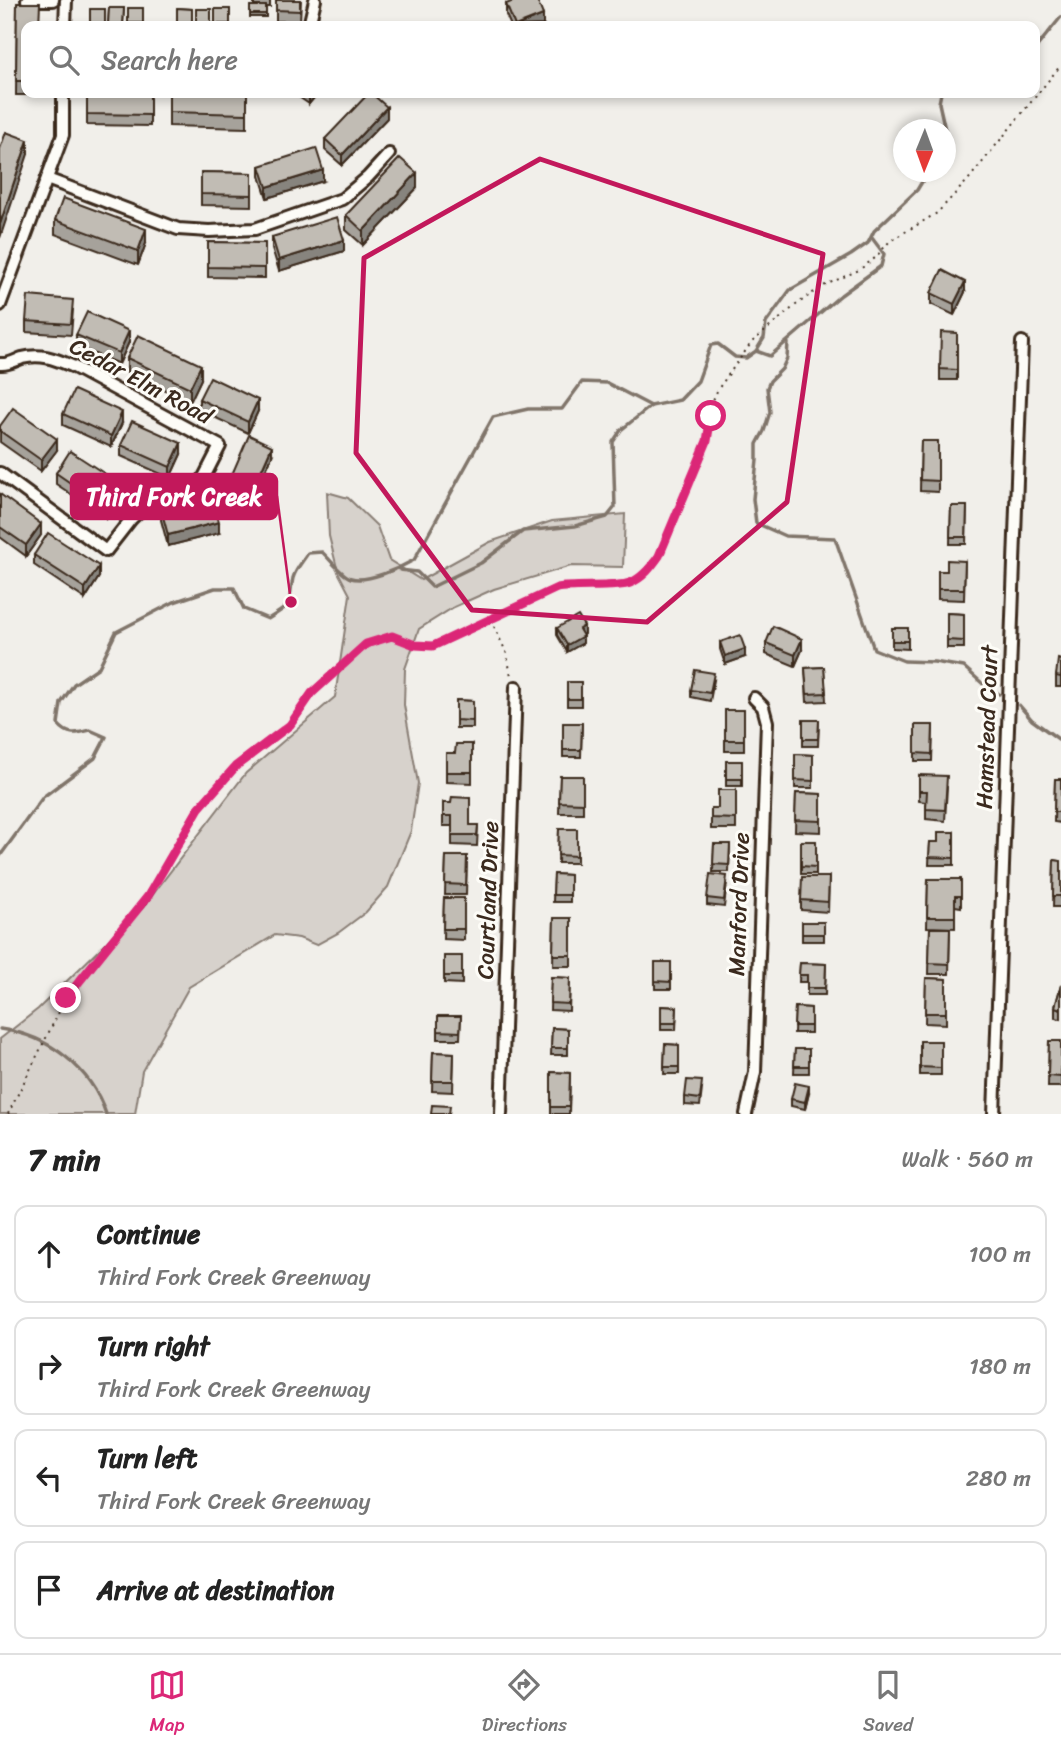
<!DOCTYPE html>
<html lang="en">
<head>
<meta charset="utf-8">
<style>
  :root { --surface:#fff; --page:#f2f2f2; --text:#222; --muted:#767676; --line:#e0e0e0; --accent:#db2777 }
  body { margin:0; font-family:Sriracha,sans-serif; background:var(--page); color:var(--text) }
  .compass { position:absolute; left:893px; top:119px; width:63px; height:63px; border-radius:50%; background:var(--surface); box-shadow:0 4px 10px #0003; rotate:181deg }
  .stop { position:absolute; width:21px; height:21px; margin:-16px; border:5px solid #db2777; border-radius:50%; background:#fff }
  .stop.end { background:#db2777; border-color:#fff; box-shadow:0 2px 7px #0008 }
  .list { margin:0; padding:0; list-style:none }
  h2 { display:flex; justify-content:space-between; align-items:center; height:91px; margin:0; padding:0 28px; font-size:30px }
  h2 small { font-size:23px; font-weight:400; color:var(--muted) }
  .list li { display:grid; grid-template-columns:46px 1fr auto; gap:21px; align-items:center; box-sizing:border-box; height:98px; margin:0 14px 14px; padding:0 14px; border:2px solid var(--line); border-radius:14px }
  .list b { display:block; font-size:26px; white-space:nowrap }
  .list p { margin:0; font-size:23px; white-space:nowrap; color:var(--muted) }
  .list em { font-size:23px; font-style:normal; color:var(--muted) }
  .icon { flex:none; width:38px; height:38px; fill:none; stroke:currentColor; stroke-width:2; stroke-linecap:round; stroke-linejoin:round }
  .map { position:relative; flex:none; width:1061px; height:1114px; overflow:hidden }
  .search { position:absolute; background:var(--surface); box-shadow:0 4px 10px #0003; left:21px; right:21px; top:21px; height:77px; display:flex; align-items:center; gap:18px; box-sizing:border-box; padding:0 24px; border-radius:14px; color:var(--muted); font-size:26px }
  .sheet { height:539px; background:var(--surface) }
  nav { display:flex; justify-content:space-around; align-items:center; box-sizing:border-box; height:98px; border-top:2px solid var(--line); background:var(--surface); font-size:19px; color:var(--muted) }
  nav a { display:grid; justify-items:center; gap:4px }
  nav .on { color:var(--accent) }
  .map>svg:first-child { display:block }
</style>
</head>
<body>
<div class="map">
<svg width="1061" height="1114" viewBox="0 0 1061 1114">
  <rect width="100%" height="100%" fill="#f1efea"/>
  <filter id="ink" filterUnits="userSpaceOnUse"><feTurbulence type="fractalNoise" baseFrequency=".0143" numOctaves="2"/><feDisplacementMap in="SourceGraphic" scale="14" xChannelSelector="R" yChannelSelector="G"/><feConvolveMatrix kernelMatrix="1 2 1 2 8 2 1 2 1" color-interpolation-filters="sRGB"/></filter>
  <g filter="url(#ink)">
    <polygon fill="#d7d2cc" stroke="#897e75" stroke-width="2" points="327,492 348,498 377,526 389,560 421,580 490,542 552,521 625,514 623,567 571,566 494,589 454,607 419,629 405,669 404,705 418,783 411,831 388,887 366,912 338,933 316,945 299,938 275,935 189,987 142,1071 135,1114 0,1114 0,1039 38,1009 143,907 246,773 335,697 350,595 338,572 329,536"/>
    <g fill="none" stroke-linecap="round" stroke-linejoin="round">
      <g stroke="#80746b" stroke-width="3.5">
        <polyline points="1035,49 1061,17"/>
        <polyline points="941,93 939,103 945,130"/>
        <polyline points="946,134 946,138"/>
        <polyline points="788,343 787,358 782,369 770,381 767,388 770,412 764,431 757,444 757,460 753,499 756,523 785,536 835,538 874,649 904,661 934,662 964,667 983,684 999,694"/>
        <polyline points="756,351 770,356 841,295 881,266 884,254 872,238"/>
        <polyline points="400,570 417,572 432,587 481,563 523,531 575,526 607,517 615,507 613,442 621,430 651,406 680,400 698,381 711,345 718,344 735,357 746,358 756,351 764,338 766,323 790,290 851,255 868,243 874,231 917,190 928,172"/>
        <polyline points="1019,705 1032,720 1061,741"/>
        <path d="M0 856 43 797 95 758 106 737 90 730C76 734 68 736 58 724L61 703 74 684 99 667 116 632 174 602 215 588H234L244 609 268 619C296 602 287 606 293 578 295 570 303 561 308 553L322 552C330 559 341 575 351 578 367 583 400 568 414 560L493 417 528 409H562L582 382 607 383 651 406"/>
        <path d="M0 1029C48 1035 91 1068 106 1114"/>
      </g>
      <defs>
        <g id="street">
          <polyline points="27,0 53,0"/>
          <polyline points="65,26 66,0"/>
          <polyline points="309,26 315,0"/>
          <polyline points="47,179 178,229 209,231 255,229 342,199 368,177 389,154"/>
          <polyline points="0,305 63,135 63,93"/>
          <path d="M0 364C8 365 14 361 22 358 41 353 55 359 72 366L220 446 200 485 147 503 131 519 106 551 0 473"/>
          <polyline points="501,1114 516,687"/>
          <polyline points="746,1114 755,1072 767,722 763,707 754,698"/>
          <polyline points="994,1114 1022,342"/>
        </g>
      </defs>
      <use href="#street" stroke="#3b2a1e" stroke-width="16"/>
      <g stroke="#3b2a1e" stroke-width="2" stroke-dasharray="2 5" stroke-linecap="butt">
        <polyline points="491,620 507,654 511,676"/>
        <polyline points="8,1114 66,998 148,896 199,808 236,766 290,725 312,693 366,644 392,636 415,645 433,646 557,588 630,583 650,569 659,556 707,441 711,426 713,400 718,389 752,342 796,305 821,287 859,270 875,258 890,241 937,213 968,180 1061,65"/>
      </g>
      <use href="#street" stroke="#fdfcf7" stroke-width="10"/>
    </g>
    <g fill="#a6a29b" stroke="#3b2a1e" stroke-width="2">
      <polygon points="254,0 270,0 270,7 266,7 266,17 250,17 250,6 254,6"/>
      <polygon points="276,0 301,0 300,22 276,21"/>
      <polygon points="17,3 26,26 26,93 38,93 38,95 16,95"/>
      <polygon points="506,4 543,25 511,26 506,15"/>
      <polygon points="109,8 124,8 123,26 108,26"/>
      <rect x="128" y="8" width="15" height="18"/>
      <polygon points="177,8 192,9 192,26 177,26"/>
      <rect x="196" y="9" width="15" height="17"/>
      <rect x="215" y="9" width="15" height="17"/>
      <polygon points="87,93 150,93 150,126 87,125"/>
      <polygon points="169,93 247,93 247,128 169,126"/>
      <polygon points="293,93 318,93 309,104"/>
      <polygon points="387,118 342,165 325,150 325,139"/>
      <polygon points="260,166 323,181 267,198 260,176"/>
      <polygon points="201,172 252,173 252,206 201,205"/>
      <polygon points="417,188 363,245 346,230 346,215"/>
      <polygon points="55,220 146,243 138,265 55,234"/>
      <polygon points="272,237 344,251 279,271 272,248"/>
      <polygon points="208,242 265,243 265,278 208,277"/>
      <polygon points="965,292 954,315 931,304 931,293"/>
      <polygon points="73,310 71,335 26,332 26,321"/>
      <polygon points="957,333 957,380 940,380 940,369"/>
      <polygon points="76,335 129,342 119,364 76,346"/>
      <polygon points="127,358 201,379 190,402 127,372"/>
      <polygon points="199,399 258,411 248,433 199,410"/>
      <polygon points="63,414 122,423 111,447 63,425"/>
      <polygon points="0,426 57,450 41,471 0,442"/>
      <polygon points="921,441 938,441 938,492 920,491"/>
      <polygon points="121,445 181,454 170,478 121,456"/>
      <polygon points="272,456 247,514 224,503 224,493"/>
      <polygon points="56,473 122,496 107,518 56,484"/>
      <polygon points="0,494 41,535 26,556 0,537"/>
      <polygon points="951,506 967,506 966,544 950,544"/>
      <polygon points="161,509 219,533 168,546 161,520"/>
      <polygon points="34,555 99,577 85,599 34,565"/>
      <polygon points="965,561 964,600 938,599 938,571 947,571"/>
      <polygon points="947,613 964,614 964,648 947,648"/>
      <polygon points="557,628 584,634 582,634 583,643 567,652 557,635"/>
      <polygon points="892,628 908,628 908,649 892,648"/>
      <polygon points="720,642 745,657 725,664 720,649"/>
      <polygon points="766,643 802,650 795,666 766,654"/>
      <polygon points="1061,660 1061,687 1056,687 1056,676"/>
      <polygon points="824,667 826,701 807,702 805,668"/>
      <polygon points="714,680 710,701 691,697 691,690"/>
      <rect x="567" y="682" width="14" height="24"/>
      <polygon points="456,700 473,701 473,728 456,728"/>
      <rect x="725" y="710" width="19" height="41"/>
      <polygon points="803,720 819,720 818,746 803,746"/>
      <polygon points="563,723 582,723 581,757 563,757"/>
      <polygon points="915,725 933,725 932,761 915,761"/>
      <polygon points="472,744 472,783 446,782 446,753 455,753"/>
      <polygon points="795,754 813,755 813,788 795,788"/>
      <rect x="726" y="761" width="16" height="25"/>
      <polygon points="919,775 947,787 945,821 926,819 926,802 919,801"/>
      <polygon points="560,776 583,776 583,813 559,813"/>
      <polygon points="1055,779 1061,779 1061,823 1054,822"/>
      <polygon points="736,790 736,829 711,829 711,808 718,808"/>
      <polygon points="796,793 821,794 821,832 795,831"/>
      <polygon points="443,803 470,825 478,825 477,846 452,845 452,826 443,826"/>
      <polygon points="559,829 577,829 577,863 558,863"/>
      <polygon points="954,832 954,865 929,865 930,842 938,842"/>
      <rect x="801" y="841" width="15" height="33"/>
      <polygon points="714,844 730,844 729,872 713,872"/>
      <polygon points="446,856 467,856 466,895 445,895"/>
      <polygon points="1054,860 1061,861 1061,907 1053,907"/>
      <polygon points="554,874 570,875 570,902 553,902"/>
      <polygon points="829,877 828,912 801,910 801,900"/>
      <polygon points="928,879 961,879 961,907 955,906 955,928 927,927"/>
      <polygon points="727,883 724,907 707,905 707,898"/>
      <polygon points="444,898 464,898 464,940 443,939"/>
      <polygon points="554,918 571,918 571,966 553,966"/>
      <rect x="802" y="922" width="22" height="19"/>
      <polygon points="930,928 950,928 949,974 929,974"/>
      <polygon points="444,956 462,956 462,984 444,983"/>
      <rect x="655" y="962" width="16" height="27"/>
      <polygon points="800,963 826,964 825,995 807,995 807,982 799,982"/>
      <polygon points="551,977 570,978 569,1011 550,1010"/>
      <polygon points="926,978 946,979 946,1024 925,1023"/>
      <polygon points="1061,985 1061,1019 1055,1018 1055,1007"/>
      <polygon points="661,1006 677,1007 676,1030 661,1030"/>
      <polygon points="795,1007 811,1008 811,1033 794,1033"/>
      <polygon points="438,1016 461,1016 460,1039 438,1039"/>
      <polygon points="552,1028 568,1029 568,1055 551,1055"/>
      <rect x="920" y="1041" width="21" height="34"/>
      <polygon points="1049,1041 1061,1041 1061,1087 1048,1087"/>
      <polygon points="665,1044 679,1045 679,1074 664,1074"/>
      <polygon points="795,1049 809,1049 809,1073 794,1073"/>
      <polygon points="433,1052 454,1053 453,1092 432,1091"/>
      <polygon points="551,1072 570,1073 569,1114 551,1114"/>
      <polygon points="702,1089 700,1106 685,1105 685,1097"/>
      <polygon points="809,1093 805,1109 791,1106 791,1099"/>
    </g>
    <g fill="#87847e" stroke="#3b2a1e" stroke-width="2">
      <polygon points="543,15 543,25 515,26"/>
      <polygon points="310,93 318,93 309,104 309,94"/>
      <polygon points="387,107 387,118 342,165 342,155"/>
      <polygon points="28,140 28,154 0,238 0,224"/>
      <polygon points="323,170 323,181 267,198 267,187"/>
      <polygon points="417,173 417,188 363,245 363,231"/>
      <polygon points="146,229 146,243 138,265 138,251"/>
      <polygon points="344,240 344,251 279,271 279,260"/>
      <polygon points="965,282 965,292 954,315 954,304"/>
      <polygon points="129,331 129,342 119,364 119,353"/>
      <polygon points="201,365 201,379 190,402 190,388"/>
      <polygon points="258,400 258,411 248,433 248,422"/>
      <polygon points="122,412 122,423 111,447 111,436"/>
      <polygon points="57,439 57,450 41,471 41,460"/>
      <polygon points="181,443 181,454 170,478 170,467"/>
      <polygon points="272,446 272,456 247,514 247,503"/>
      <polygon points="122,485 122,496 107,518 107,508"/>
      <polygon points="219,522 219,533 168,546 168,535"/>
      <polygon points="41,524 41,535 26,556 26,545"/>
      <polygon points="99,566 99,577 85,599 85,588"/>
      <polygon points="584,626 584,634 579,636 579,629"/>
      <polygon points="583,636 583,643 567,652 567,645"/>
      <polygon points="802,639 802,650 795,666 795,655"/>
      <polygon points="745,649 745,657 725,664 725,656"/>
      <polygon points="809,1086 809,1093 805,1109 805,1102"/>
    </g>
    <g fill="#c1bcb4" stroke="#3b2a1e" stroke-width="2">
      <polygon points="276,0 300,0 300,11 276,10"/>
      <polygon points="516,0 537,0 543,15 515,26 506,4"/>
      <polygon points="17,3 40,3 39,26 26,26 26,81 16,81"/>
      <rect x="250" y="6" width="16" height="8"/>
      <polygon points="109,8 124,8 123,24 108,24"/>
      <rect x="128" y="8" width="15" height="15"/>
      <polygon points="177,8 192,9 192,24 177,24"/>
      <rect x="90" y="9" width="15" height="16"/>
      <rect x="196" y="9" width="15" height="15"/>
      <rect x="215" y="9" width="15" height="15"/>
      <polygon points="87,93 150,93 150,115 87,114"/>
      <polygon points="169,93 247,93 247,114 169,112"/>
      <polygon points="369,93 371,93 387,107 342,155 325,139"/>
      <polygon points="6,132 28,140 0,224 0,149"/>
      <polygon points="316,148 323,170 267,187 260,166"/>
      <polygon points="400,158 417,173 363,231 346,215"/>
      <polygon points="201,172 252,173 252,195 201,194"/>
      <polygon points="63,198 146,229 138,251 55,220"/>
      <polygon points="337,217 344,240 279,260 272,237"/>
      <polygon points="208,242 265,243 265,268 208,267"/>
      <polygon points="942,270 965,282 954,304 931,293"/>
      <polygon points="28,296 73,300 71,324 26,321"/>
      <polygon points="87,312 129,331 119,353 76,335"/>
      <polygon points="941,332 957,333 957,370 940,369"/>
      <polygon points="138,335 201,365 190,388 127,358"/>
      <polygon points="210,377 258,400 248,422 199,399"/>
      <polygon points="74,390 122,412 111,436 63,414"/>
      <polygon points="13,408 57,439 41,460 0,431 0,426"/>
      <polygon points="132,421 181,443 170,467 121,445"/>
      <polygon points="249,435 272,446 247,503 224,493"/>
      <polygon points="921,441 938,441 938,481 920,480"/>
      <polygon points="70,451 122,485 107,508 56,473"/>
      <polygon points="0,494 41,524 26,545 0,527"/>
      <polygon points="212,496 219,522 168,535 161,509"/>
      <polygon points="951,506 967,506 966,537 950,537"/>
      <polygon points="48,533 99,566 85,588 34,555"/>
      <polygon points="947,560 965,561 964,589 938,589 938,571 947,571"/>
      <polygon points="947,613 964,614 964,641 947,640"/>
      <polygon points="578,616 584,626 579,629 583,636 567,645 557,628"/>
      <polygon points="773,626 802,639 795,655 766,643"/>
      <rect x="892" y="628" width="16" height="13"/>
      <polygon points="740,635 745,649 725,656 720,642"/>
      <polygon points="1058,659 1061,660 1061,677 1056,676"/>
      <polygon points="824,667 826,693 807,694 805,668"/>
      <polygon points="695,670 714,673 710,693 691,690"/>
      <rect x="567" y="682" width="14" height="17"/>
      <polygon points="456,700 473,701 473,721 456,720"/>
      <rect x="725" y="710" width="19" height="30"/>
      <polygon points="803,720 819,720 818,739 803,739"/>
      <polygon points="563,723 582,723 581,750 563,750"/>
      <polygon points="915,725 933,725 932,754 915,753"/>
      <polygon points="456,744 472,744 472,772 446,772 446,753 455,753"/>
      <polygon points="795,754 813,755 813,781 795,780"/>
      <rect x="726" y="761" width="16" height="18"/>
      <polygon points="919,775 947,776 945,810 926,809 927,791 919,791"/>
      <polygon points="560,776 583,776 583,803 559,802"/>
      <polygon points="1055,779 1061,779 1061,812 1054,812"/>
      <polygon points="718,790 736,790 736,819 711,818 711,808 718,808"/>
      <polygon points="796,793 821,794 821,821 795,820"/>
      <polygon points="452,797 470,798 470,825 478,825 477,835 452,835 452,816 443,816 443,803 451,803"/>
      <polygon points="559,829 577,829 577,856 558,855"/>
      <polygon points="938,832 954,832 954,858 929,857 930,842 938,842"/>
      <polygon points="801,841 816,841 816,867 801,866"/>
      <polygon points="714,844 730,844 729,865 713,864"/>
      <polygon points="446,856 467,856 466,885 445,884"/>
      <polygon points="1054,860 1061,861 1061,896 1053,896"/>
      <polygon points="554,874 570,875 570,895 553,895"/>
      <polygon points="710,874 727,876 724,900 707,898"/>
      <polygon points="802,877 829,877 828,902 801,900"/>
      <polygon points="928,879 961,879 961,896 955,896 955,917 927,917"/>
      <polygon points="444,898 464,898 464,929 443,929"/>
      <polygon points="554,918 571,918 571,955 553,955"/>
      <rect x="802" y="922" width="22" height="12"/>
      <polygon points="930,928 950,928 949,964 929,963"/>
      <rect x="444" y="956" width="18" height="20"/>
      <polygon points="655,962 671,962 671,982 655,981"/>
      <polygon points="800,963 826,964 825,988 807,988 807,975 799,975"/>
      <polygon points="551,977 570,978 569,1004 550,1003"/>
      <polygon points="926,978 946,979 946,1013 925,1013"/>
      <polygon points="1061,985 1061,1009 1055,1007"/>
      <polygon points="661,1006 677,1007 676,1023 661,1023"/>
      <polygon points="795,1007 811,1008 811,1026 794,1026"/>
      <polygon points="438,1016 461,1016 460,1032 438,1031"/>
      <polygon points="552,1028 568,1029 568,1048 551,1048"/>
      <polygon points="920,1041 941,1041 941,1068 920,1067"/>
      <polygon points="1049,1041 1061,1041 1061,1077 1048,1076"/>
      <polygon points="665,1044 679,1045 679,1067 664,1067"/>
      <polygon points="795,1049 809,1049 809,1066 794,1066"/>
      <polygon points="433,1052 454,1053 453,1081 432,1081"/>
      <polygon points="551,1072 570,1073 569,1107 551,1107"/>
      <polygon points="687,1080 702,1081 700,1099 685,1097"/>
      <polygon points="795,1083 809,1086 805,1102 791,1099"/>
      <polygon points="432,1105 450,1106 449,1114 431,1114"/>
    </g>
  </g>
  <g fill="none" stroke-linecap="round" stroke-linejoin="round" filter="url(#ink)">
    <path stroke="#db2777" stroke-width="9" d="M66 998 148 896 199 808 236 766 290 725 312 693 366 644 392 636 415 645 433 646 557 588C575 585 618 588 630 583 643 578 652 566 659 556L707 441 711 416"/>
  </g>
  <path fill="none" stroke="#c2185b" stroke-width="5" stroke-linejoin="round" d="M540 159 823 254 787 502 647 622 472 610 356 453 364 258Z"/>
  <g text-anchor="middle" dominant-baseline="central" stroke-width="6" stroke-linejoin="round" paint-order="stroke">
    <g font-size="23" fill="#3b2a1e" stroke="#fdfcf7">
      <text transform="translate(141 381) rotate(28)">Cedar Elm Road</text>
      <text transform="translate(987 727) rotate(-88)">Hamstead Court</text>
      <text transform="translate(488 900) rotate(-88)">Courtland Drive</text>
      <text transform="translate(739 904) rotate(-88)">Manford Drive</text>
    </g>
  </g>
  <path fill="none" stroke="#c2185b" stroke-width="2.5" d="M291 602L277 496"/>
  <circle fill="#c2185b" stroke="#fdfcf7" stroke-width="2.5" cx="291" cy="602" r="7"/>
  <rect fill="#c2185b" stroke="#c2185b" stroke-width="2.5" x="71" y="474" width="206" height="45" rx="7"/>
  <g font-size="24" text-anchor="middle" font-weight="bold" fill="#fff">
    <text x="174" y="505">Third Fork Creek</text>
  </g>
</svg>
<svg class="compass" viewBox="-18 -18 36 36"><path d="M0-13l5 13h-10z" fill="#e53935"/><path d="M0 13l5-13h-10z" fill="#767676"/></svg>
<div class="stop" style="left:711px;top:416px"></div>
<div class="stop end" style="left:66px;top:998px"></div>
<div class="search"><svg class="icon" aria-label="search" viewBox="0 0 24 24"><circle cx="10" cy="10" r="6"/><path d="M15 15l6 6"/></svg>Search here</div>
</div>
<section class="sheet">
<h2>7 min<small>Walk · 560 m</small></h2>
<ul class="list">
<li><svg class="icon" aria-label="ahead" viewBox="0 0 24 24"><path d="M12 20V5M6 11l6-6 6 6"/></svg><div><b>Continue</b><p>Third Fork Creek Greenway</p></div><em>100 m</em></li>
<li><svg class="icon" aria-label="right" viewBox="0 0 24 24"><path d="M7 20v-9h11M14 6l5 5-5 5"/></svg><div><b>Turn right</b><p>Third Fork Creek Greenway</p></div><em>180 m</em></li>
<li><svg class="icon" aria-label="left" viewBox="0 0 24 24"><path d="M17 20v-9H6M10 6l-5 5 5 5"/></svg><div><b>Turn left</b><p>Third Fork Creek Greenway</p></div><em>280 m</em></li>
<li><svg class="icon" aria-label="arrive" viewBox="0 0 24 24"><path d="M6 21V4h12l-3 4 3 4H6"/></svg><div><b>Arrive at destination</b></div></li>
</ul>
</section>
<nav>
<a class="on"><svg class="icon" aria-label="map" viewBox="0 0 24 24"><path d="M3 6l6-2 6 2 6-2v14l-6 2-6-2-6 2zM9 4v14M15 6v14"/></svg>Map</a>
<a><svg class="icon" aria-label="directions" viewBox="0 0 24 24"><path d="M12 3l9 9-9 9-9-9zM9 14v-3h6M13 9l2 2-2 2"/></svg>Directions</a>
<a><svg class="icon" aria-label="saved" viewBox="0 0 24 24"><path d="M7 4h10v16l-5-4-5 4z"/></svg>Saved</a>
</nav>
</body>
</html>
